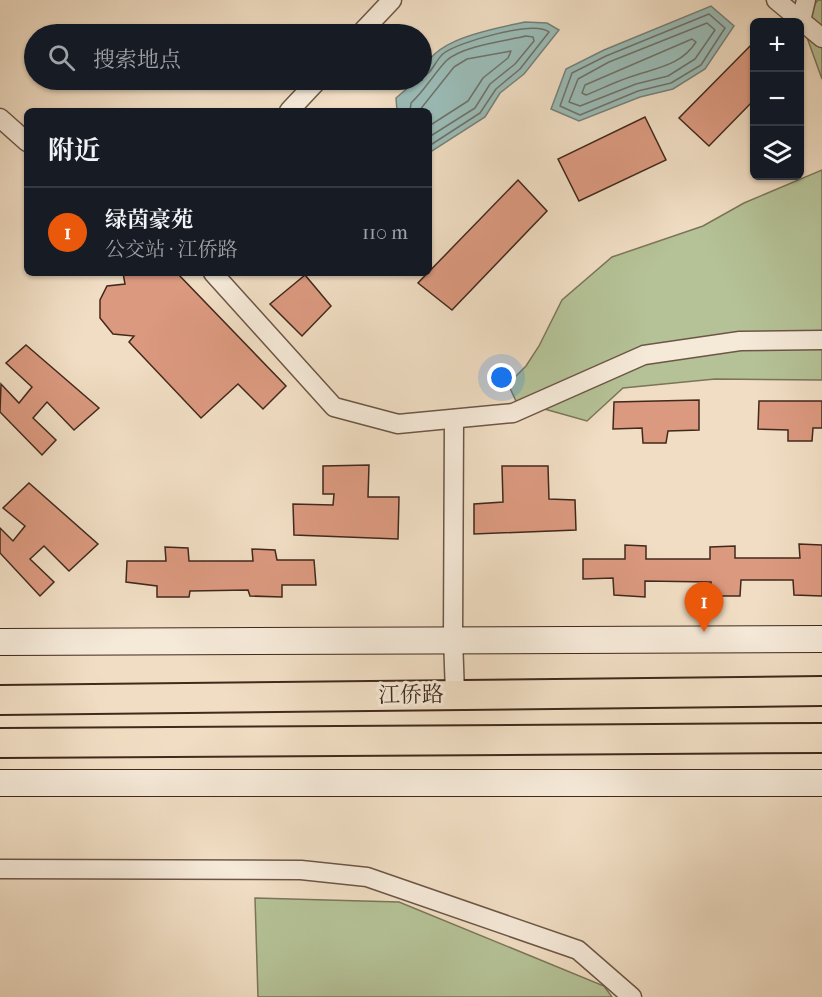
<!DOCTYPE html>
<html lang="zh">
<head>
<meta charset="utf-8">
<style>
  :root { --surface:#171b24; --page:#242831; --text:#f1f3f6; --muted:#9ea1a6; --line:#363941; --accent:#ea580c }
  body { margin:0; font-family:"IM FELL French Canon","Noto Serif SC",serif; background:var(--page); color:var(--text) }
  .controls { position:absolute; right:18px; top:18px; display:grid; overflow:hidden; border-radius:9px; box-shadow:0 2px 4px #0004 }
  .controls button { width:54px; height:54px; display:grid; place-items:center; padding:0; border:0; border-bottom:2px solid var(--line); background:var(--surface); color:var(--text); font:30px sans-serif }
  .you { position:absolute; left:502px; top:378px; width:21px; height:21px; margin:-15px; border:4px solid #fff; border-radius:50%; background:#1a73e8; box-shadow:0 0 0 9px #1a73e833 }
  .badge { display:grid; place-items:center; width:39px; height:39px; border-radius:50%; background:var(--accent); color:#fff; font-size:20px; font-weight:700 }
  .pin { position:absolute; translate:-50% -50px; filter:drop-shadow(0 2px 3px #0008) }
  .pin::after { content:''; position:absolute; top:32px; width:21px; height:18px; background:inherit; clip-path:polygon(0 0,100% 0,50% 100%) }
  .list { margin:0; padding:0; list-style:none }
  h2 { display:flex; justify-content:space-between; align-items:center; height:78px; margin:0; padding:0 24px; font-size:26px }
  h2 small { font-size:20px; font-weight:400; color:var(--muted) }
  .list li { display:grid; grid-template-columns:39px 1fr auto; gap:18px; align-items:center; box-sizing:border-box; height:90px; padding:0 24px; border-top:2px solid var(--line) }
  .list b { display:block; font-size:22px; white-space:nowrap }
  .list p { margin:0; font-size:20px; white-space:nowrap; color:var(--muted) }
  .list em { font-size:20px; font-style:normal; color:var(--muted) }
  .icon { flex:none; width:33px; height:33px; fill:none; stroke:currentColor; stroke-width:2; stroke-linecap:round; stroke-linejoin:round }
  .map { position:relative; flex:none; width:822px; height:997px; overflow:hidden }
  .search { position:absolute; background:var(--surface); box-shadow:0 2px 4px #0004; left:24px; top:24px; width:408px; height:66px; display:flex; align-items:center; gap:15px; box-sizing:border-box; padding:0 21px; border-radius:33px; color:var(--muted); font-size:22px }
  .panel { position:absolute; background:var(--surface); box-shadow:0 2px 4px #0004; left:24px; top:108px; width:408px; height:168px; border-radius:9px }
  .map>svg:first-child { display:block }
</style>
</head>
<body>
<div class="map">
<svg width="822" height="997" viewBox="0 0 822 997">
  <rect width="100%" height="100%" fill="#f0ddc3"/>
  <filter id="stains"><feTurbulence type="fractalNoise" baseFrequency=".00333" numOctaves="4"/><feColorMatrix values="0 0 0 0 .2 0 0 0 0 .09 0 0 0 0 .02 0 0 0 .5 -.17"/></filter>
  <radialGradient id="worn" r=".72"><stop offset=".6" stop-color="#630" stop-opacity="0"/><stop offset="1" stop-color="#630" stop-opacity=".3"/></radialGradient>
  <g fill="#b5c297" stroke="#7b765a" stroke-width="1.5">
    <polygon points="818,0 822,0 822,79 801,21"/>
    <polygon points="822,170 822,380 715,379 623,388 587,421 516,401 508,384 526,366 539,346 562,300 612,257 703,226 744,203"/>
    <polygon points="255,898 399,902 604,986 612,997 258,997"/>
  </g>
  <g fill="#9abbb6" stroke="#768178" stroke-width="1.5">
    <polygon points="711,6 734,26 705,69 673,89 640,97 579,121 551,109 566,69 604,50"/>
    <path d="M525 22 547 23 559 30 524 74 500 93 485 117 429 153V111H397L396 98 417 80H422C422 39 495 29 525 22Z"/>
  </g>
  <g fill="none" stroke-linecap="round" stroke-linejoin="round">
    <g stroke="#6e7269" stroke-width="1.5">
      <polygon points="709,14 725,28 701,65 671,83 638,91 580,115 560,106 572,73 606,56"/>
      <polygon points="707,23 715,30 695,59 668,76 636,84 580,106 569,102 578,79 609,62"/>
      <path d="M692 39 696 42C681 66 655 68 630 77 615 82 601 89 586 95L582 93 585 85Z"/>
      <path d="M422 77C433 73 435 60 444 53 459 42 534 20 549 32L520 69 496 89 480 113 429 146"/>
      <path d="M410 111 411 103C425 90 433 75 446 61 461 46 505 41 526 36L533 37 534 41 515 64 490 84 475 108 429 137"/>
      <polyline points="419,111 454,67 467,59 511,51 508,58 483,78 468,101 429,126"/>
    </g>
  </g>
  <g fill="#db997f" stroke="#41291c" stroke-width="1.5">
    <polygon points="754,42 754,100 709,146 679,118"/>
    <polygon points="645,117 666,160 579,201 558,159"/>
    <polygon points="518,180 547,211 452,310 418,283"/>
    <polygon points="123,273 177,273 286,386 263,409 238,384 201,418 129,342 134,336 113,334 100,318 100,300 107,286 125,284"/>
    <polygon points="305,275 331,306 302,336 270,304"/>
    <polygon points="26,345 99,408 74,430 47,402 33,418 56,440 42,455 0,412 1,384 19,403 32,387 6,363"/>
    <polygon points="699,400 699,430 668,431 666,443 643,443 642,428 613,429 614,402"/>
    <polygon points="759,401 822,401 822,428 813,428 812,441 788,441 788,430 758,429"/>
    <polygon points="369,465 368,497 399,497 398,539 294,535 293,504 333,505 334,494 323,494 323,466"/>
    <polygon points="502,466 548,466 549,499 575,500 576,530 474,534 474,504 503,502"/>
    <polygon points="29,483 98,544 69,571 44,546 30,559 54,582 40,596 0,553 0,528 13,541 25,526 3,508"/>
    <polygon points="799,544 822,545 822,596 794,595 793,580 741,580 740,596 711,596 711,582 645,581 645,597 614,595 613,578 583,579 583,559 625,559 625,545 646,546 646,559 710,559 710,547 735,546 735,558 800,558"/>
    <polygon points="165,547 188,548 189,561 253,561 252,549 275,550 277,560 314,560 316,585 282,585 282,597 250,596 248,590 190,591 189,597 157,597 157,586 126,582 127,561 166,561"/>
  </g>
  <g fill="none" stroke-linecap="round" stroke-linejoin="round">
    <defs>
      <g id="street">
        <polyline points="776,0 822,38"/>
        <polyline points="801,21 806,0"/>
        <polyline points="360,34 392,0"/>
        <polyline points="289,111 318,80"/>
        <polyline points="0,118 27,142"/>
        <polyline points="213,273 334,407 398,424 513,413 644,355 740,341 822,340"/>
        <polyline points="454,419 453,638 455,694"/>
        <polyline points="0,869 301,870 367,877 578,950 632,997"/>
      </g>
      <g id="secondary">
        <polyline points="0,642 822,639"/>
        <polyline points="0,783 822,783"/>
      </g>
      <g id="primary">
        <polyline points="0,700 822,691"/>
        <polyline points="0,743 822,738"/>
      </g>
    </defs>
    <use href="#street" stroke="#6d5646" stroke-width="21"/>
    <use href="#secondary" stroke="#41291c" stroke-width="28"/>
    <use href="#primary" stroke="#41291c" stroke-width="32"/>
    <use href="#street" stroke="#f5e9d8" stroke-width="18"/>
    <use href="#secondary" stroke="#f5e9d8" stroke-width="26"/>
    <use href="#primary" stroke="#f0ddc3" stroke-width="28"/>
  </g>
  <g text-anchor="middle" dominant-baseline="central" stroke-width="6" stroke-linejoin="round" paint-order="stroke">
    <g font-size="22" fill="#41291c" stroke="#f5e9d8">
      <text transform="translate(411 695) rotate(-1)">江侨路</text>
    </g>
  </g>
  <rect width="100%" height="100%" filter="url(#stains)"/>
  <rect width="100%" height="100%" fill="url(#worn)"/>
</svg>
<div class="controls">
<button>+</button>
<button>−</button>
<button><svg class="icon" aria-label="layers" viewBox="0 0 24 24"><path d="M12 4l9 5-9 5-9-5zM3 14l9 5 9-5"/></svg></button>
</div>
<div class="you"></div>
<div class="pin badge" style="left:704px;top:632px">1</div>
<div class="search"><svg class="icon" aria-label="search" viewBox="0 0 24 24"><circle cx="10" cy="10" r="6"/><path d="M15 15l6 6"/></svg>搜索地点</div>
<section class="panel">
<h2>附近<small></small></h2>
<ul class="list">
<li><span class="badge">1</span><div><b>绿茵豪苑</b><p>公交站 · 江侨路</p></div><em>110 m</em></li>
</ul>
</section>
</div>
</body>
</html>
